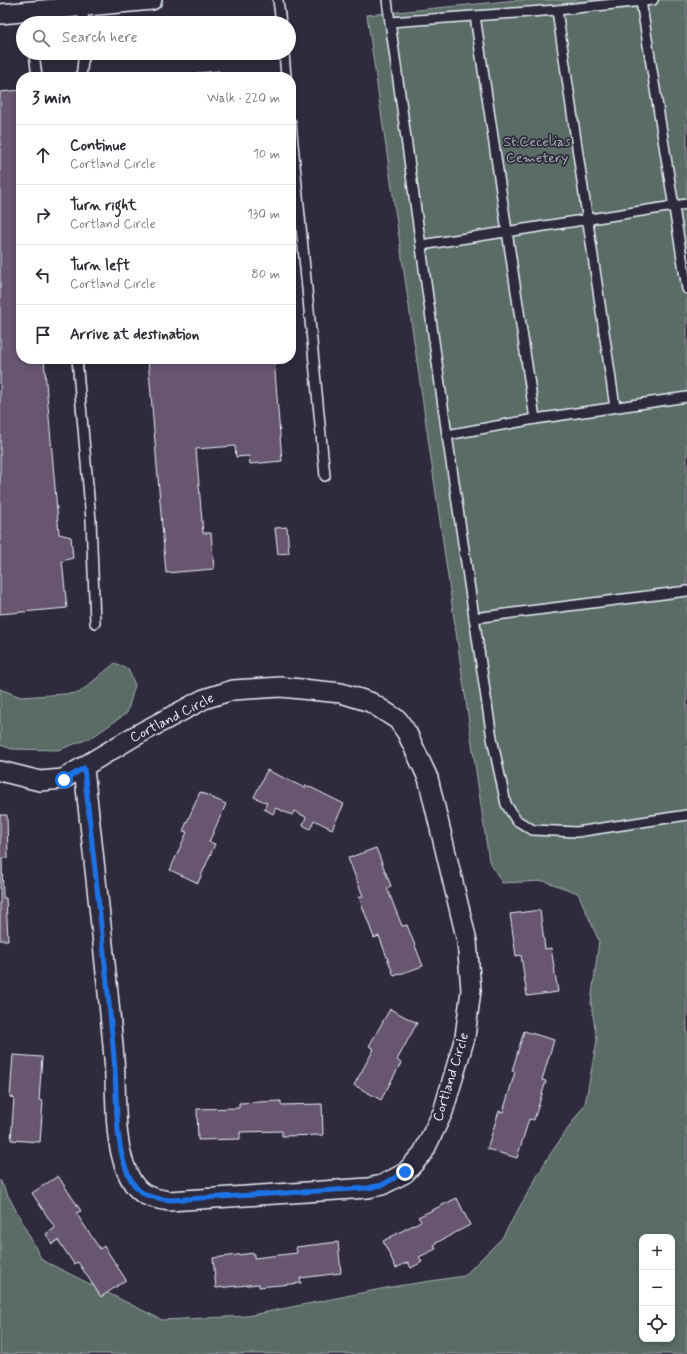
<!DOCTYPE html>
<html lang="en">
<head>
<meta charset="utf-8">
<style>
  :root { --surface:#fff; --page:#f2f2f3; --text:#2b2b33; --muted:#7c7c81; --line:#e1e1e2 }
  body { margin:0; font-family:Mynerve,sans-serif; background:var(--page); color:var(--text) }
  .controls { position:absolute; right:12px; bottom:12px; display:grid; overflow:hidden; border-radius:8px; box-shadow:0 2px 6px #0003 }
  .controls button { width:36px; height:36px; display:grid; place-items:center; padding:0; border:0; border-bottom:1px solid var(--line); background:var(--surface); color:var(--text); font:20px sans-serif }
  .stop { position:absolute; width:12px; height:12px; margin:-9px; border:3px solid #1a73e8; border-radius:50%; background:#fff }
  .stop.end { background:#1a73e8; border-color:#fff; box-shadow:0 1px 4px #0008 }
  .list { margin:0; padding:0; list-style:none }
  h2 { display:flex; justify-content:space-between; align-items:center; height:52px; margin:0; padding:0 16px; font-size:17px }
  h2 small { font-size:13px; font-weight:400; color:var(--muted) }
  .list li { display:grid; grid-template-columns:26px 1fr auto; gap:12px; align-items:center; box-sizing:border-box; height:60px; padding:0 16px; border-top:1px solid var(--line) }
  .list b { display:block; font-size:15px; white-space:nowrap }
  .list p { margin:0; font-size:13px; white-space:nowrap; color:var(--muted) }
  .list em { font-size:13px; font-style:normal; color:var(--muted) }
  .icon { flex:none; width:22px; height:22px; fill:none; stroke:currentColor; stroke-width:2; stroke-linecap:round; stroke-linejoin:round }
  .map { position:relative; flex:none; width:687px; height:1354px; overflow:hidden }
  .search { position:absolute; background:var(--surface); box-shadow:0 2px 6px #0003; left:16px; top:16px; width:280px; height:44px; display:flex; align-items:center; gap:10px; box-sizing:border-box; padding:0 14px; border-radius:22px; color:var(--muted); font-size:15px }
  .panel { position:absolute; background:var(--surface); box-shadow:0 2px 6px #0003; left:16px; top:72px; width:280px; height:292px; border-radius:16px }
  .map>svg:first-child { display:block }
</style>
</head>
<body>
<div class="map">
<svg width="687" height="1354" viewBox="0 0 687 1354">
  <rect width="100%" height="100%" fill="#2f2a3d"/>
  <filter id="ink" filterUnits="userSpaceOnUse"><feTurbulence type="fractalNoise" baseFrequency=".025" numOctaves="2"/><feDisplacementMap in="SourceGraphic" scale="8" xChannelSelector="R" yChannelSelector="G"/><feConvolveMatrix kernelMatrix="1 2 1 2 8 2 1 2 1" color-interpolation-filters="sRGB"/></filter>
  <g filter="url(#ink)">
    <g fill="#5a6c65" stroke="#a1aeae" fill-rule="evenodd">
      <path d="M517 0H687V1354H0V1180L42 1260 162 1320 247 1316 391 1287 464 1276 502 1238 547 1159 585 1104 597 1040 591 1003 599 941 578 893 544 881 502 883 489 861 367 15ZM642 1237H672V1339H642Z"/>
      <polygon points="115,663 128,669 135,685 127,713 91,738 58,750 12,749 0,745 0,689 21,697 79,693"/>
    </g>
    <g fill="#685770" stroke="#e8f1f8">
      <polygon points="219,71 219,77 198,77 197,73"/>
      <polygon points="21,90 21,359 44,359 59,534 71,537 73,558 62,561 67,608 0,614 0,92"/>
      <polygon points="148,359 274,359 282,461 250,464 249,456 236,457 235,446 196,449 203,533 211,533 214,569 166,573"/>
      <polygon points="287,527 289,553 278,554 275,528"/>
      <polygon points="267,770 305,788 306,785 344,804 332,829 314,820 310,829 303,825 306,817 294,811 292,815 276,808 273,814 264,809 267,803 254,797"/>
      <polygon points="200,792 226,804 209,842 215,844 198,883 170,870 187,832 183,831"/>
      <polygon points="0,815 7,815 8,858 2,858 3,898 6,898 8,940 0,940"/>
      <polygon points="376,848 391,886 387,888 402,926 407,925 423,966 394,976 379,936 374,938 359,897 363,896 348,858"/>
      <polygon points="540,910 545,949 551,948 558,992 527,996 521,955 516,956 510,914"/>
      <polygon points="390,1009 417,1023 397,1060 401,1063 381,1100 354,1085 374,1049 369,1046"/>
      <polygon points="524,1031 554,1040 542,1080 546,1081 534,1120 529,1119 517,1158 487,1149 499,1111 503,1112 515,1072 512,1071"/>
      <polygon points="13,1055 42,1057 39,1100 43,1101 40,1142 11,1140 14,1098 10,1097"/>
      <polygon points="281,1101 281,1105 322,1104 323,1135 282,1136 282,1131 240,1132 240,1139 198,1140 197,1109 239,1108 239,1103"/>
      <polygon points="58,1176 81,1211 76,1213 100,1249 104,1246 126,1280 101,1297 78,1262 74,1264 58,1240 52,1244 46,1234 55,1228 32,1193"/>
      <polygon points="457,1198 470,1225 434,1244 436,1249 419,1257 422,1262 411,1268 408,1262 396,1268 383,1241 421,1221 418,1217"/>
      <polygon points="338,1242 341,1273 300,1278 301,1283 259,1287 259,1284 216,1288 213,1258 254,1253 254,1258 297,1253 296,1247"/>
    </g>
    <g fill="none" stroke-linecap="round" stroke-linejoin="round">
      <defs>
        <g id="lane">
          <polyline points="278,0 281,23"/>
          <polyline points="387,0 390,22"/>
          <polyline points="653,0 557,10 390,22 447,435 492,738 506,804 516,820 533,830 577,832 687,815"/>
          <polyline points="641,1 687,289"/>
          <polyline points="82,6 84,23"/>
          <polyline points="557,10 615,407"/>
          <polyline points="475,16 535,419"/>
          <polyline points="34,53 37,77"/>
          <polyline points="284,53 286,77"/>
          <polyline points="81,77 84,53"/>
          <polyline points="291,123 325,476"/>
          <polyline points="421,245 687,204"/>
          <polyline points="77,359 91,520 95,623"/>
          <polyline points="447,435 535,419 687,397"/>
          <polyline points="474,618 687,591"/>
        </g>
        <g id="street">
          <polyline points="0,14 152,0"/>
          <path d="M0 771 40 781 63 779 133 737 204 699 233 690 281 687 341 693 370 702 398 720 407 733 428 778 467 941 471 990 465 1037 443 1112 423 1153 405 1173 382 1185 368 1188 169 1201C151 1198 139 1196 130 1178 112 1145 117 1095 114 1058 106 961 94 865 84 768"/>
        </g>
      </defs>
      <use href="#lane" stroke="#e8f1f8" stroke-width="12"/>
      <use href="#street" stroke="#e8f1f8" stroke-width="22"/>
      <use href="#lane" stroke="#2f2a3d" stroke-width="9"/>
      <use href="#street" stroke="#2f2a3d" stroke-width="19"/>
    </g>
  </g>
  <g fill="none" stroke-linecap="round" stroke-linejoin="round" filter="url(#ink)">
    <path stroke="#1a73e8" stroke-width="5" d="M64 780 84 768C94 865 106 961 114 1058 118 1095 113 1145 130 1178 139 1196 151 1198 170 1200L368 1188 382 1185 405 1172"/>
  </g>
  <g text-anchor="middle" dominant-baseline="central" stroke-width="3.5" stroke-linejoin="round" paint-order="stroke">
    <g font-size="14" fill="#a8b5b6" stroke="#2f2a3d">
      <text x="537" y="142">St.Cecelias<tspan x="537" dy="16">Cemetery</tspan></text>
    </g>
    <g font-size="14" fill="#e8f1f8" stroke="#2f2a3d">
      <text transform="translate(172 718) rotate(-27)">Cortland Circle</text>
      <text transform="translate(451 1077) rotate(-73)">Cortland Circle</text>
    </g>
  </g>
</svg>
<div class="controls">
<button>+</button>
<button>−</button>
<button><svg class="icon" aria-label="locate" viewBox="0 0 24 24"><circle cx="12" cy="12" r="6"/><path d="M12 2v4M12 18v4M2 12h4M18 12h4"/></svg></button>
</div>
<div class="stop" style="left:64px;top:780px"></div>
<div class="stop end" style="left:405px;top:1172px"></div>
<div class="search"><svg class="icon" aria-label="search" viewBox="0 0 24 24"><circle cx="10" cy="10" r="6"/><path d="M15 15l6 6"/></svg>Search here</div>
<section class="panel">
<h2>3 min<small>Walk · 220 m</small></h2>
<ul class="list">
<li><svg class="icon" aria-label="ahead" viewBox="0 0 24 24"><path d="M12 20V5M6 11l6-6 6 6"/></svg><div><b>Continue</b><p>Cortland Circle</p></div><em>10 m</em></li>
<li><svg class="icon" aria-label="right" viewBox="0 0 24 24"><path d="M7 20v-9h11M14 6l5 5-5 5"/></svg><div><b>Turn right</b><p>Cortland Circle</p></div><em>130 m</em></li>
<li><svg class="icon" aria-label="left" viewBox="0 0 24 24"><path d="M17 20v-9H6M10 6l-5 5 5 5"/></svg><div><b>Turn left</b><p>Cortland Circle</p></div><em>80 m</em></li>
<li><svg class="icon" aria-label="arrive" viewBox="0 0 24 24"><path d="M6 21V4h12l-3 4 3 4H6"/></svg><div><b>Arrive at destination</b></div></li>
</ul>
</section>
</div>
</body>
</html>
